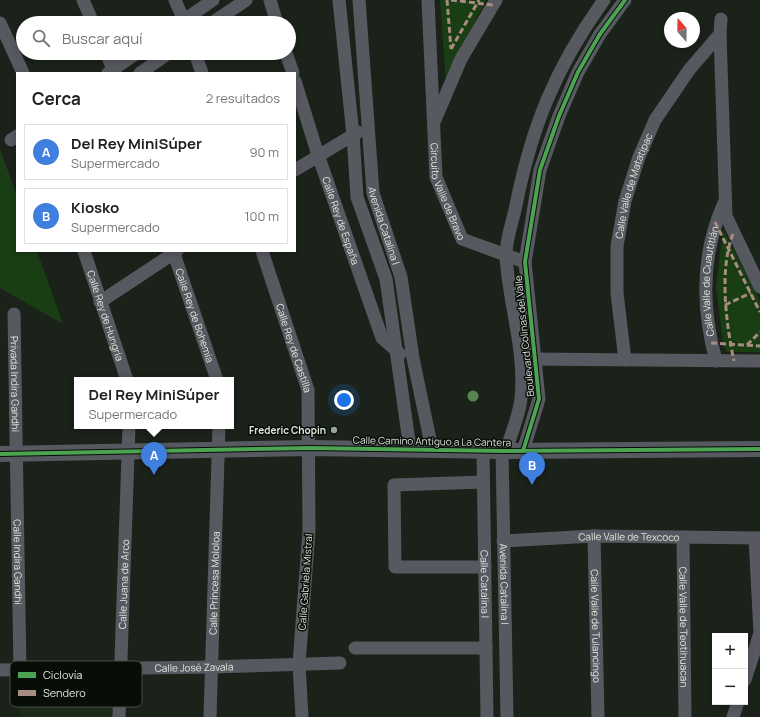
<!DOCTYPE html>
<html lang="es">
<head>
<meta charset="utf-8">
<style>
  :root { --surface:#fff; --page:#f2f2f2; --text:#202124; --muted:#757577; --line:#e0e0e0; --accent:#575c59 }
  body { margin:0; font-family:Manrope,sans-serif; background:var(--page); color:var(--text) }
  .controls { position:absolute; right:12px; bottom:12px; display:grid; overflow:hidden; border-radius:0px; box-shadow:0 2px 6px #0003 }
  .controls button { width:36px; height:36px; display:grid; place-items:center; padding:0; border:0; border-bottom:1px solid var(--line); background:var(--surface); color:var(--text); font:20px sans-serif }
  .compass { position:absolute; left:664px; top:12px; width:36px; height:36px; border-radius:50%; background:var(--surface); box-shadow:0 2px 6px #0003; rotate:340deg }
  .you { position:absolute; left:344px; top:400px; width:14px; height:14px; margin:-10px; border:3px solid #fff; border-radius:50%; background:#1a73e8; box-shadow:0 0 0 6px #1a73e833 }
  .badge { display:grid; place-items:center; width:26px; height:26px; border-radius:50%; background:var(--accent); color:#fff; font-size:13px; font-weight:700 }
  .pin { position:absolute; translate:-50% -33px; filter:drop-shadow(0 1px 2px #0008) }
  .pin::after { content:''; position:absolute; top:21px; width:14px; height:12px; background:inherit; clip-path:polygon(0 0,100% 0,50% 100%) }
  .popup { position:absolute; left:74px; top:377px; width:160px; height:52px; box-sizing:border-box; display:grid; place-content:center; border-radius:0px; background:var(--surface); filter:drop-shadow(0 1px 3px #0005); font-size:13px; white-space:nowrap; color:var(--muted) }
  .popup b { font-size:15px; color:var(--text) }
  .popup::after { content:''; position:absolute; left:50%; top:100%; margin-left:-8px; border:8px solid transparent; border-top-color:var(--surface) }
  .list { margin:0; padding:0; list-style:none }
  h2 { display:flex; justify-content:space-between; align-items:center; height:52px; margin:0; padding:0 16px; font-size:17px }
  h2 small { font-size:13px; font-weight:400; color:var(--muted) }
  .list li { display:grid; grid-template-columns:26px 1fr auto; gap:12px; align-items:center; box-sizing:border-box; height:56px; margin:0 8px 8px; padding:0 8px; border:1px solid var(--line); border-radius:0px }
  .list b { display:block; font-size:15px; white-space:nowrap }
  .list p { margin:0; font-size:13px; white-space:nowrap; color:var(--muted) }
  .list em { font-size:13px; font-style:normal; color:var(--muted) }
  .icon { flex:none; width:22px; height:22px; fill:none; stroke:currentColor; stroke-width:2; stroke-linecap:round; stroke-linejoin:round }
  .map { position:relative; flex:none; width:760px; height:717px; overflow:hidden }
  .search { position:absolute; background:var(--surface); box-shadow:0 2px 6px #0003; left:16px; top:16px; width:280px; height:44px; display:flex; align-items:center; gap:10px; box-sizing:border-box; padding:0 14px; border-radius:22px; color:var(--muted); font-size:15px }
  .panel { position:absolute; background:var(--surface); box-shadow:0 2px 6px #0003; left:16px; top:72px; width:280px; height:180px; border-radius:0px }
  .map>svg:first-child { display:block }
</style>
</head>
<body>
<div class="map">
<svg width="760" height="717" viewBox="0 0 760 717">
  <rect width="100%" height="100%" fill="#1b221a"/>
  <polygon fill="#1d2c1a" points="21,676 114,678 113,717 20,717"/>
  <g fill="#193e14">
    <polygon points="440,0 486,0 465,41 446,84"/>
    <polygon points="0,149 17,196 17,251 37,251 63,324 0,288"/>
    <polygon points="723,229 760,301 760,352 727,352 723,343 716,287"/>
  </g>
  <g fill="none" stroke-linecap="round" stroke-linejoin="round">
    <g stroke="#575960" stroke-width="13">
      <polyline points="83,0 93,23"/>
      <polyline points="175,0 185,23"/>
      <polyline points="270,0 277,23"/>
      <polyline points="339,0 353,135 357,197 386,279 410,449"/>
      <path id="s1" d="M359 0 373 193 401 277 413 358 432 449"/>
      <path id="s2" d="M428 0 436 177 462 239 525 262"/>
      <polyline points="721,19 720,34 726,216 760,287"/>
      <polyline points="0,23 23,73"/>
      <polyline points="180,23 213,0"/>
      <polyline points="212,23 246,0"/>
      <polyline points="106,53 115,73"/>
      <polyline points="195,53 202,73"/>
      <polyline points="286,53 293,73"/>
      <polyline points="108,73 137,53"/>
      <polyline points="140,73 169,53"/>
      <path id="s3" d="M295 81 318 155 382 338 400 354"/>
      <polyline points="435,120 461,59 496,0"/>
      <polyline points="11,140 17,136"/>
      <polyline points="295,170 358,132"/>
      <path id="s4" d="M84 251 127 380"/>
      <path id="s5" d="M173 251 217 380"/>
      <path id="s6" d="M262 251 308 390 309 531 299 664 302 717"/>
      <polyline points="100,302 177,251"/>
      <path id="s7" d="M14 314 20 670"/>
      <polyline points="528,359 760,361"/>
      <path id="s8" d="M625 360 617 293V246L625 201 639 157 655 120 689 70 720 34"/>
      <path id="s9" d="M716 361C701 306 701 254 724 203"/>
      <path id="s10" d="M483 450 487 717"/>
      <path id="s11" d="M502 451 507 717"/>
      <path d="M506 451C511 434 519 416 521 399 526 352 509 304 506 257 505 244 512 223 515 210 531 128 555 68 604 0"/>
      <polyline points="523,451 539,399 525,262 540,170 559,116 578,72 600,34 625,0"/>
      <polyline points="483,482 394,485 395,567 485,567"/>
      <path id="s12" d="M594 536 598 717"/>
      <path id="s13" d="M683 537 685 717"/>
      <path id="s14" d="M503 541 594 536 760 538"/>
      <polyline points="355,648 486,648"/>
      <path id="s15" d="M0 670 212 667 340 663"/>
      <polyline points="745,680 760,633 755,538"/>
      <path id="s16" d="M119 717 129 426"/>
      <path id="s17" d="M210 717 219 426"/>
      <polyline points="733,717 738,702"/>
    </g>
    <polyline stroke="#575960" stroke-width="16" points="0,454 310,448 506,451 760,449"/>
    <g stroke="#a88b81" stroke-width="3" stroke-dasharray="6 3" stroke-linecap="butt">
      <polyline points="447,0 451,49"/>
      <polyline points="451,0 493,5"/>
      <polyline points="451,49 479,0"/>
      <polyline points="715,222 760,312"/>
      <path d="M733 234C719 269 726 324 734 361"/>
      <polyline points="725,305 751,293"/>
      <polyline points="711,343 760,346"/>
      <polyline points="747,345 760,332"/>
    </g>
    <defs>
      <g id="cycleway">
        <polyline points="523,451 539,399 525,262 540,170 559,116 578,72 600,34 625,0"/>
        <polyline points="0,454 310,448 506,451 760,449"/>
      </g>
    </defs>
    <use href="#cycleway" stroke="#070d07" stroke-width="6"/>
    <use href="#cycleway" stroke="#4ca352" stroke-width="4"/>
  </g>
  <circle fill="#56854f" cx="473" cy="396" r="5.5"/>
  <circle fill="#9aa399" stroke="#070d07" stroke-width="1.5" cx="334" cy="430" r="4"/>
  <g text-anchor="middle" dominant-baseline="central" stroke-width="3" stroke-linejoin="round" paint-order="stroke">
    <g font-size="10" fill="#dfe8dd" stroke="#070d07">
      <text stroke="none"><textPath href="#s8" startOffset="177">Calle Valle de Matatipac</textPath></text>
      <text stroke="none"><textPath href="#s2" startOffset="194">Circuito Valle de Bravo</textPath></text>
      <text stroke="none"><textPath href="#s3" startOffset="147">Calle Rey de España</textPath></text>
      <text stroke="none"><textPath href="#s1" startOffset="228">Avenida Catalina I</textPath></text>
      <text stroke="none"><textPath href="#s9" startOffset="81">Calle Valle de Cuautitlán</textPath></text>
      <text stroke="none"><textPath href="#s4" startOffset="68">Calle Rey de Hungría</textPath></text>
      <text stroke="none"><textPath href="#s5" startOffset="68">Calle Rey de Bohemia</textPath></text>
      <text transform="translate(524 336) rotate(-96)">Boulevard Colinas del Valle</text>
      <text stroke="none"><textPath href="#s6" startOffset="102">Calle Rey de Castilla</textPath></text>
      <text stroke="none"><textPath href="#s7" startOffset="70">Privada Indira Gandhi</textPath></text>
      <text transform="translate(432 441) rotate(1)">Calle Camino Antiguo a La Cantera</text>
      <text stroke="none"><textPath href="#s14" startOffset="126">Calle Valle de Texcoco</textPath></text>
      <text stroke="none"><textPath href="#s7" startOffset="248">Calle Indira Gandhi</textPath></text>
      <text transform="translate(305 582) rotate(-86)">Calle Gabriela Mistral</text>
      <text stroke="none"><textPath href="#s17" startOffset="134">Calle Princesa Mololoa</textPath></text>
      <text stroke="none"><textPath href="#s16" startOffset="133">Calle Juana de Arco</textPath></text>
      <text stroke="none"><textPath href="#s10" startOffset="134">Calle Catalina I</textPath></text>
      <text stroke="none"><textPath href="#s11" startOffset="133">Avenida Catalina I</textPath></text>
      <text stroke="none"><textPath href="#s12" startOffset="90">Calle Valle de Tulancingo</textPath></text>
      <text stroke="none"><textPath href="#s13" startOffset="90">Calle Valle de Teotihuacan</textPath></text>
      <text stroke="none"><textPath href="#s15" startOffset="194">Calle José Zavala</textPath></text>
    </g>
    <g font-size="10" font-weight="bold" fill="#dfe8dd" stroke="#070d07" text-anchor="end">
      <text x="326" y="430">Frederic Chopin</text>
    </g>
  </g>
  <rect x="10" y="661" width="132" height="46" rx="6" fill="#070d07" stroke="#484f47" stroke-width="1"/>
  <rect x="18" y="672" width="18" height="6" fill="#4ca352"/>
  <rect x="18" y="690" width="18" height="6" fill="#a88b81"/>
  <g font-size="11" fill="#dfe8dd">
    <text x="43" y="679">Ciclovía</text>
    <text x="43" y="697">Sendero</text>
  </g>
</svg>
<div class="controls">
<button>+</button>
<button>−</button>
</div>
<svg class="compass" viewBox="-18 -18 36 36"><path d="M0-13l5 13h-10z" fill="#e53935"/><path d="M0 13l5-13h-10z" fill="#757577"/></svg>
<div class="you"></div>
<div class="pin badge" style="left:154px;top:475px;background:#3f7fe0">A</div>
<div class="popup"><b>Del Rey MiniSúper</b>Supermercado</div>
<div class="pin badge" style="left:532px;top:485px;background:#3f7fe0">B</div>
<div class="search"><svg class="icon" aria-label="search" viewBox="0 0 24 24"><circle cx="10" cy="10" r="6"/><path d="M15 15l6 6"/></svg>Buscar aquí</div>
<section class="panel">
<h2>Cerca<small>2 resultados</small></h2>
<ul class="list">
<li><span class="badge" style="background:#3f7fe0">A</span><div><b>Del Rey MiniSúper</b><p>Supermercado</p></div><em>90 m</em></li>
<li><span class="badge" style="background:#3f7fe0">B</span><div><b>Kiosko</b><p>Supermercado</p></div><em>100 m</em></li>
</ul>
</section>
</div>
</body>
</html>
